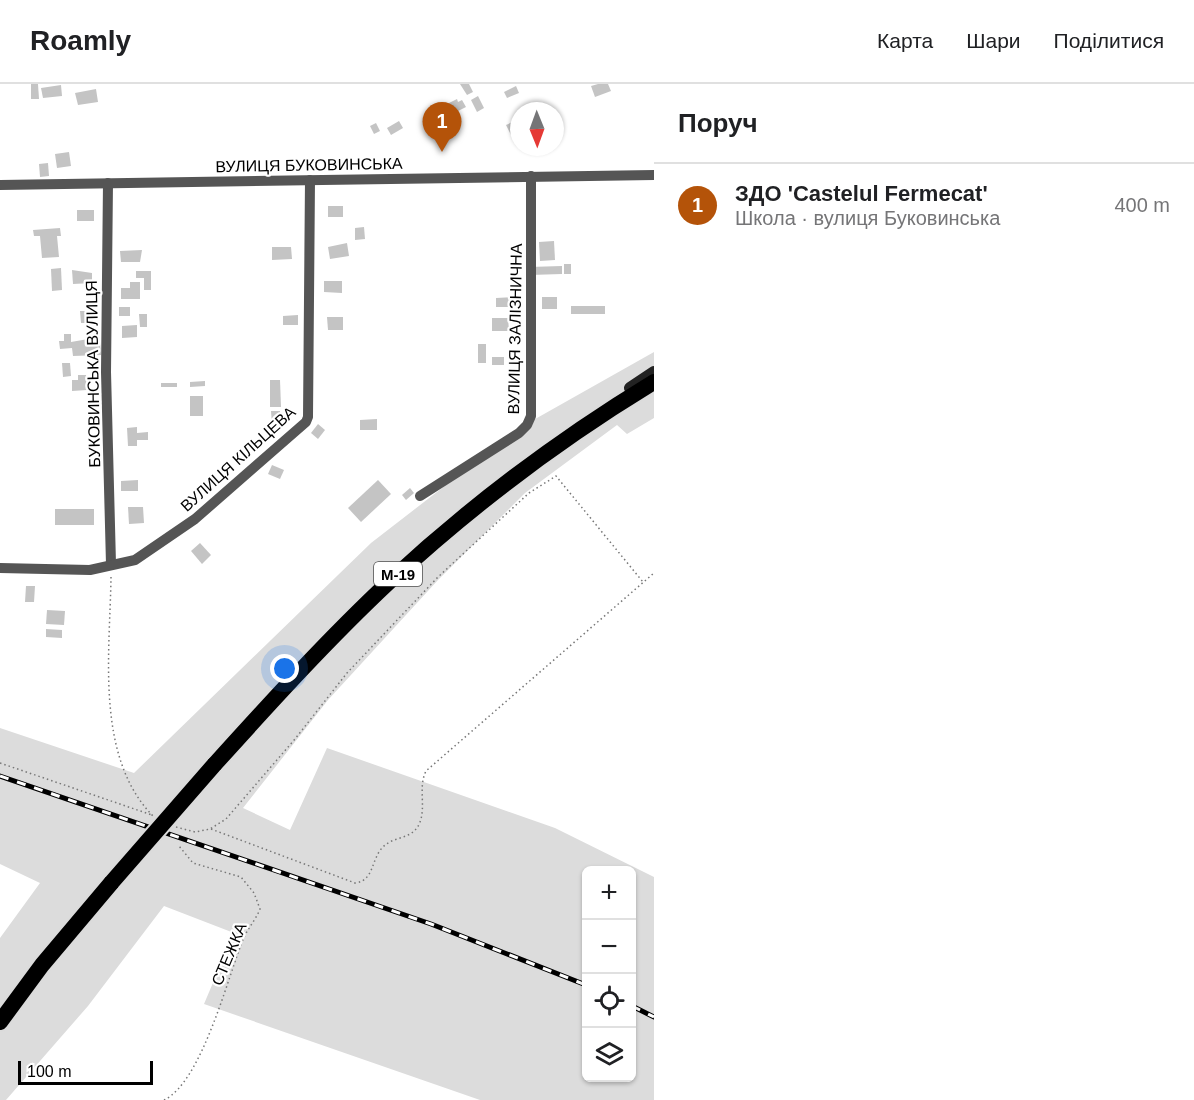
<!DOCTYPE html>
<html lang="uk">
<head>
<meta charset="utf-8">
<style>
  :root { --surface:#fff; --page:#f2f2f2; --text:#202124; --muted:#757577; --line:#e0e0e0; --accent:#b45309 }
  body { margin:0; font-family:Helvetica,sans-serif; background:var(--page); color:var(--text) }
  .controls { position:absolute; right:18px; bottom:18px; display:grid; overflow:hidden; border-radius:9px; box-shadow:0 2px 4px #0004 }
  .controls button { width:54px; height:54px; display:grid; place-items:center; padding:0; border:0; border-bottom:2px solid var(--line); background:var(--surface); color:var(--text); font:30px sans-serif }
  .compass { position:absolute; left:510px; top:18px; width:54px; height:54px; border-radius:50%; background:var(--surface); box-shadow:0 2px 4px #0004; rotate:179deg }
  .scale { position:absolute; left:18px; bottom:15px; width:135px; box-sizing:border-box; padding-left:6px; border:3px solid #000; border-top:0; font-size:16px; line-height:21px; white-space:nowrap; color:#000; -webkit-text-stroke:4px #fff; paint-order:stroke }
  .you { position:absolute; left:285px; top:585px; width:21px; height:21px; margin:-15px; border:4px solid #fff; border-radius:50%; background:#1a73e8; box-shadow:0 0 0 9px #1a73e833 }
  .badge { display:grid; place-items:center; width:39px; height:39px; border-radius:50%; background:var(--accent); color:#fff; font-size:20px; font-weight:700 }
  .pin { position:absolute; translate:-50% -50px; filter:drop-shadow(0 2px 3px #0008) }
  .pin::after { content:''; position:absolute; top:32px; width:21px; height:18px; background:inherit; clip-path:polygon(0 0,100% 0,50% 100%) }
  .list { margin:0; padding:0; list-style:none }
  h2 { display:flex; justify-content:space-between; align-items:center; height:78px; margin:0; padding:0 24px; font-size:26px }
  h2 small { font-size:20px; font-weight:400; color:var(--muted) }
  .list li { display:grid; grid-template-columns:39px 1fr auto; gap:18px; align-items:center; box-sizing:border-box; height:84px; padding:0 24px; border-top:2px solid var(--line) }
  .list b { display:block; font-size:22px; white-space:nowrap }
  .list p { margin:0; font-size:20px; white-space:nowrap; color:var(--muted) }
  .list em { font-size:20px; font-style:normal; color:var(--muted) }
  .icon { flex:none; width:33px; height:33px; fill:none; stroke:currentColor; stroke-width:2; stroke-linecap:round; stroke-linejoin:round }
  .map { position:relative; flex:none; width:654px; height:1016px; overflow:hidden }
  header { display:flex; align-items:center; gap:36px; box-sizing:border-box; height:84px; padding:0 30px; background:var(--surface); border-bottom:2px solid var(--line) }
  header strong { font-size:28px }
  nav { display:flex; gap:33px; margin-inline-start:auto; font-size:21px }
  main { display:flex }
  aside { flex:1; background:var(--surface) }
  .map>svg:first-child { display:block }
</style>
</head>
<body>
<header>
<strong>Roamly</strong>
<nav><a>Карта</a><a>Шари</a><a>Поділитися</a></nav>
</header>
<main>
<div class="map">
<svg width="654" height="1016" viewBox="0 0 654 1016">
  <rect width="100%" height="100%" fill="#fff"/>
  <path fill="#dcdcdc" fill-rule="evenodd" d="M654 268V334L627 350 617 341 525 409 438 496 328 616 243 724 290 746 327 664 555 744 654 793V1016H480L204 920 234 849 164 822 88 922 6 1016H0V854L40 799 0 780V644L134 689 371 459 521 343ZM586 786H632V994H586Z"/>
  <g fill="#c4c4c4">
    <polygon points="31,0 38,0 39,15 31,15"/>
    <polygon points="460,0 469,0 473,8 467,11"/>
    <polygon points="598,0 608,0 611,7 595,13 591,2"/>
    <polygon points="61,1 62,12 43,14 41,4"/>
    <polygon points="516,2 519,9 507,14 504,8"/>
    <polygon points="96,5 98,18 78,21 75,9"/>
    <polygon points="478,12 484,24 477,28 471,16"/>
    <polygon points="457,15 458,18 462,16 466,23 448,32 443,22"/>
    <polygon points="519,35 519,47 511,51 506,41"/>
    <polygon points="399,37 403,44 391,51 387,44"/>
    <polygon points="376,39 380,47 374,50 370,42"/>
    <polygon points="69,68 71,82 57,84 55,70"/>
    <polygon points="48,79 49,92 40,93 39,80"/>
    <rect x="328" y="122" width="15" height="11"/>
    <rect x="77" y="126" width="17" height="11"/>
    <polygon points="364,143 365,155 355,156 355,144"/>
    <polygon points="60,144 61,152 57,152 59,173 42,174 40,152 34,152 33,146"/>
    <polygon points="554,157 555,176 540,177 539,158"/>
    <polygon points="347,159 349,172 330,175 328,163"/>
    <polygon points="272,163 291,163 292,175 272,176"/>
    <polygon points="142,166 140,178 121,178 120,167"/>
    <rect x="564" y="180" width="7" height="10"/>
    <polygon points="562,182 562,190 530,191 529,183"/>
    <polygon points="61,184 62,206 52,207 51,185"/>
    <polygon points="72,186 92,189 92,199 73,200"/>
    <polygon points="136,187 151,187 151,206 144,206 144,194 136,194"/>
    <polygon points="324,197 342,197 342,209 324,208"/>
    <polygon points="130,198 140,198 140,215 121,215 121,204 130,204"/>
    <polygon points="512,213 512,223 496,223 496,214"/>
    <rect x="542" y="213" width="15" height="12"/>
    <rect x="571" y="222" width="34" height="8"/>
    <rect x="119" y="223" width="11" height="9"/>
    <polygon points="80,227 92,227 93,239 81,239"/>
    <polygon points="139,230 147,230 147,243 140,243"/>
    <polygon points="298,231 298,241 283,241 283,232"/>
    <polygon points="327,233 343,233 343,246 328,246"/>
    <polygon points="492,234 508,234 509,247 492,247"/>
    <polygon points="137,241 137,253 122,254 122,242"/>
    <polygon points="64,250 71,250 71,258 94,254 94,258 100,258 101,271 73,272 72,264 60,265 59,257 64,257"/>
    <rect x="478" y="260" width="8" height="19"/>
    <rect x="492" y="273" width="12" height="8"/>
    <polygon points="62,279 70,279 71,292 63,293"/>
    <polygon points="78,291 86,291 87,306 72,307 72,296 78,296"/>
    <polygon points="270,296 280,296 281,323 270,323"/>
    <polygon points="205,297 205,302 190,303 190,298"/>
    <rect x="161" y="299" width="16" height="4"/>
    <rect x="190" y="312" width="13" height="20"/>
    <polygon points="271,327 280,327 280,341 272,341"/>
    <polygon points="377,335 377,346 360,346 360,336"/>
    <polygon points="318,340 325,346 318,355 311,349"/>
    <polygon points="137,343 137,349 148,348 148,356 137,356 137,362 128,362 127,344"/>
    <polygon points="272,381 284,386 280,395 268,390"/>
    <polygon points="138,396 138,407 121,407 121,397"/>
    <polygon points="378,396 391,410 361,438 348,424"/>
    <polygon points="410,404 414,409 406,416 402,411"/>
    <polygon points="128,423 143,423 144,439 129,440"/>
    <rect x="55" y="425" width="39" height="16"/>
    <polygon points="200,459 211,471 202,480 191,467"/>
    <polygon points="26,502 35,502 34,518 25,518"/>
    <polygon points="47,526 65,527 64,541 46,540"/>
    <polygon points="46,545 62,546 62,554 46,553"/>
  </g>
  <g fill="none" stroke-linecap="round" stroke-linejoin="round">
    <defs>
      <g id="trunk">
        <path d="M214 681C271 618 328 555 390 497 470 423 560 355 654 298"/>
        <polyline points="0,938 42,881 112,798"/>
      </g>
    </defs>
    <use href="#trunk" stroke="#dbdbdb" stroke-width="20"/>
    <g stroke="#777" stroke-width="1.5" stroke-dasharray="1.5 3" stroke-linecap="butt">
      <path d="M111 493C110 569 95 673 153 732"/>
      <polyline points="0,679 152,731"/>
      <polyline points="176,743 195,748 210,745 226,735 295,655 347,589 438,493 529,409 556,392 643,498"/>
      <path d="M211 745 355 799C374 797 371 776 382 764 393 751 413 757 420 738 426 722 418 703 426 687L654 489"/>
      <path d="M164 1016C202 998 228 892 244 853 249 843 256 835 260 825L254 809 241 793 193 779 179 762"/>
    </g>
    <g stroke="#555" stroke-width="10">
      <polyline points="108,99 106,288 111,480"/>
      <polyline points="0,101 654,91"/>
      <polyline points="420,412 519,349 527,341 531,332 531,92"/>
      <polyline points="0,484 90,486 135,476 195,435 306,338 308,333 310,96"/>
    </g>
    <polyline stroke="#222" stroke-width="12" points="630,304 654,288"/>
    <use href="#trunk" stroke="#000" stroke-width="16"/>
    <defs>
      <g id="rail">
        <polyline points="0,692 431,840 586,901"/>
        <polyline points="632,922 654,933"/>
      </g>
    </defs>
    <use href="#rail" stroke="#000" stroke-width="5"/>
    <use href="#rail" stroke="#fff" stroke-width="3" stroke-dasharray="9" stroke-linecap="butt"/>
    <defs>
      <polyline id="trunk-bridge" points="112,798 214,681"/>
    </defs>
    <use href="#trunk-bridge" stroke="#dbdbdb" stroke-width="20" stroke-linecap="butt"/>
    <use href="#trunk-bridge" stroke="#000" stroke-width="16"/>
  </g>
  <g text-anchor="middle" dominant-baseline="central" stroke-width="4.5" stroke-linejoin="round" paint-order="stroke">
    <rect fill="#fff" stroke="#4c4c4c" stroke-width="1.5" x="374" y="478" width="48" height="24" rx="4.5"/>
    <g font-size="15" font-weight="bold" fill="#000">
      <text x="398" y="490">М-19</text>
    </g>
    <g font-size="16" fill="#000" stroke="#fff">
      <text transform="translate(309 81) rotate(-1)">ВУЛИЦЯ БУКОВИНСЬКА</text>
      <text transform="translate(515 245) rotate(-89)">ВУЛИЦЯ ЗАЛІЗНИЧНА</text>
      <text transform="translate(93 290) rotate(-91)">БУКОВИНСЬКА ВУЛИЦЯ</text>
      <text transform="translate(238 375) rotate(-42)">ВУЛИЦЯ КІЛЬЦЕВА</text>
      <text transform="translate(229 870) rotate(-67)">СТЕЖКА</text>
    </g>
  </g>
</svg>
<div class="controls">
<button>+</button>
<button>−</button>
<button><svg class="icon" aria-label="locate" viewBox="0 0 24 24"><circle cx="12" cy="12" r="6"/><path d="M12 2v4M12 18v4M2 12h4M18 12h4"/></svg></button>
<button><svg class="icon" aria-label="layers" viewBox="0 0 24 24"><path d="M12 4l9 5-9 5-9-5zM3 14l9 5 9-5"/></svg></button>
</div>
<svg class="compass" viewBox="-18 -18 36 36"><path d="M0-13l5 13h-10z" fill="#e53935"/><path d="M0 13l5-13h-10z" fill="#757577"/></svg>
<div class="scale">100 m</div>
<div class="you"></div>
<div class="pin badge" style="left:442px;top:68px">1</div>
</div>
<aside>
<h2>Поруч<small></small></h2>
<ul class="list">
<li><span class="badge">1</span><div><b>ЗДО 'Castelul Fermecat'</b><p>Школа · вулиця Буковинська</p></div><em>400 m</em></li>
</ul>
</aside>
</main>
</body>
</html>
